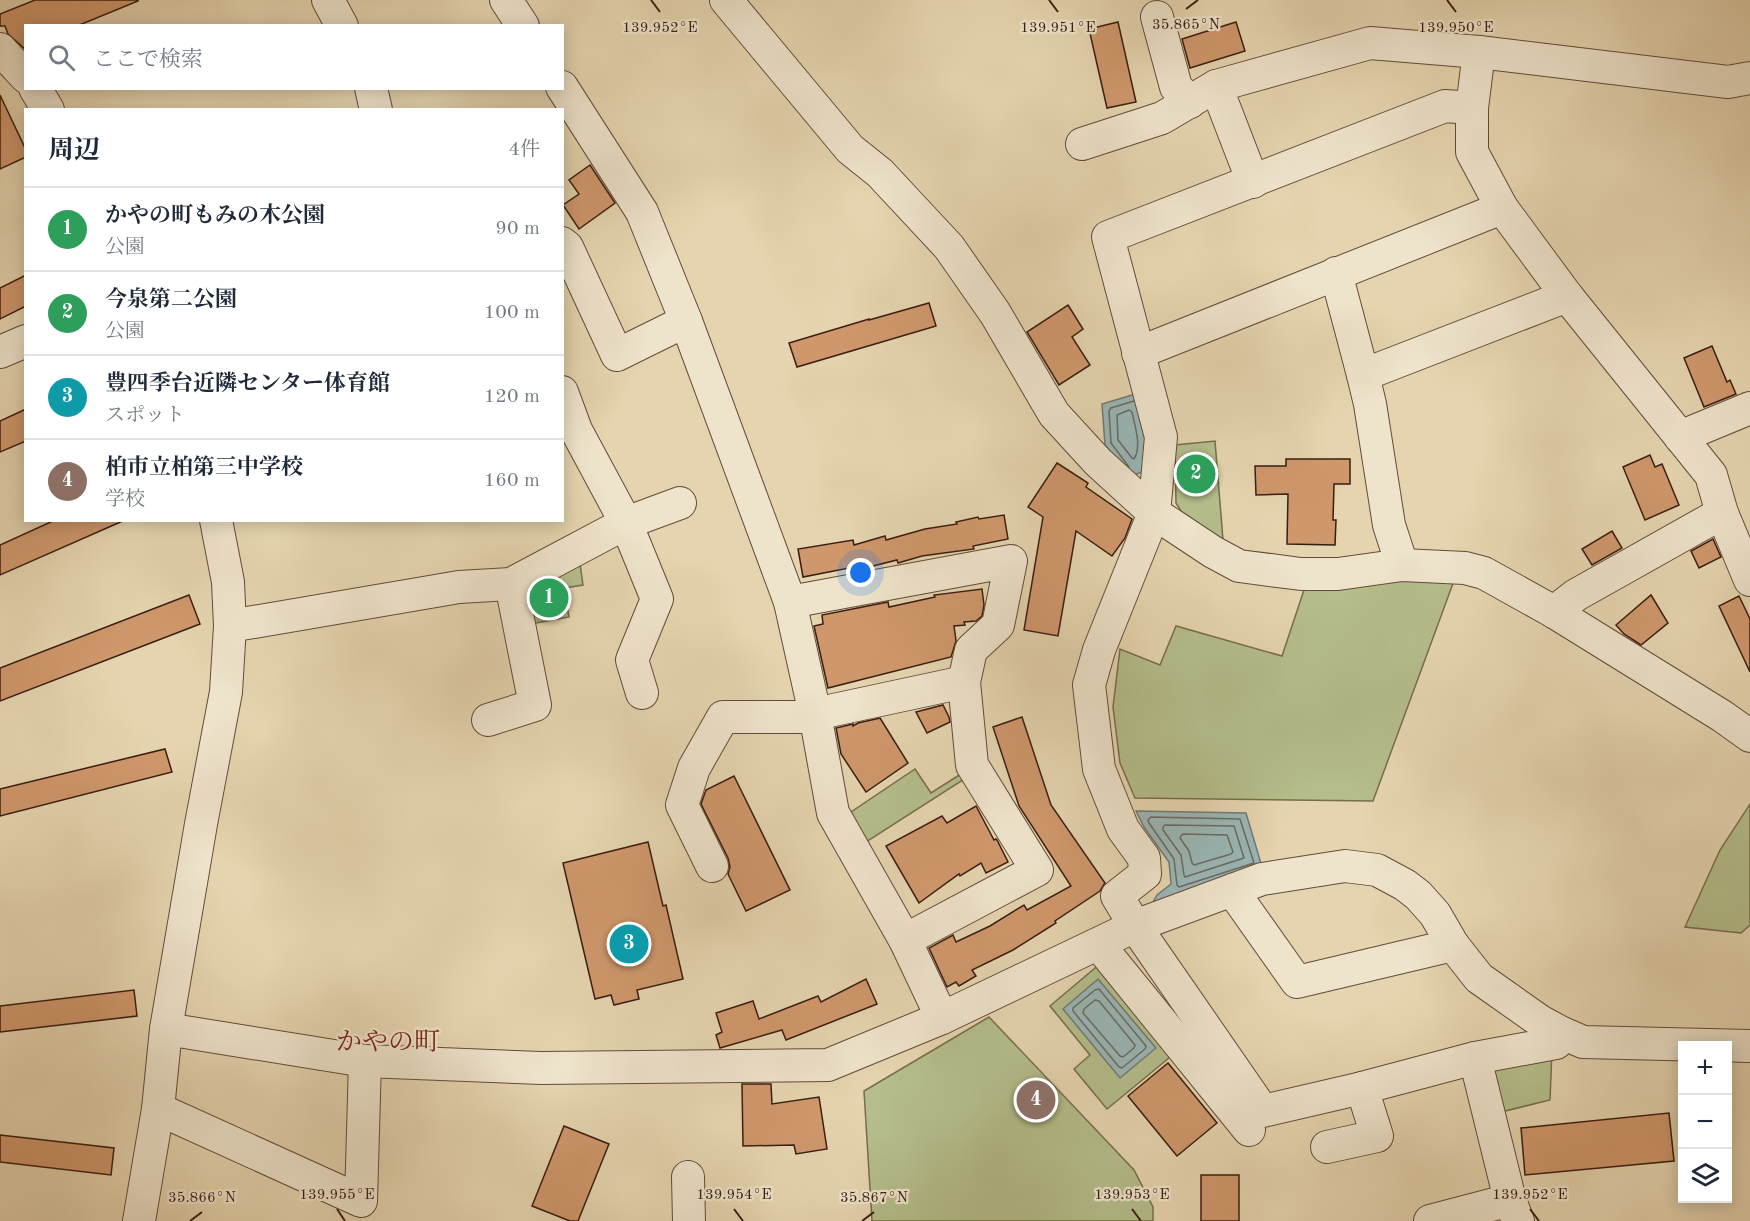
<!DOCTYPE html>
<html lang="ja">
<head>
<meta charset="utf-8">
<style>
  :root { --surface:#fff; --page:#f6f6f7; --text:#1f2937; --muted:#747a83; --line:#e0e1e3; --accent:#8f2418 }
  body { margin:0; font-family:"Old Standard TT","Noto Serif JP",serif; background:var(--page); color:var(--text) }
  .controls { position:absolute; right:18px; bottom:18px; display:grid; overflow:hidden; border-radius:0px; box-shadow:0 3px 15px #0003 }
  .controls button { width:54px; height:54px; display:grid; place-items:center; padding:0; border:0; border-bottom:2px solid var(--line); background:var(--surface); color:var(--text); font:30px sans-serif }
  .you { position:absolute; left:861px; top:573px; width:21px; height:21px; margin:-15px; border:4px solid #fff; border-radius:50%; background:#1a73e8; box-shadow:0 0 0 9px #1a73e833 }
  .badge { display:grid; place-items:center; width:39px; height:39px; border-radius:50%; background:var(--accent); color:#fff; font-size:20px; font-weight:700 }
  .pin { position:absolute; translate:-50% -50%; border:3px solid #fff; box-shadow:0 2px 6px #0006 }
  .list { margin:0; padding:0; list-style:none }
  h2 { display:flex; justify-content:space-between; align-items:center; height:78px; margin:0; padding:0 24px; font-size:26px }
  h2 small { font-size:20px; font-weight:400; color:var(--muted) }
  .list li { display:grid; grid-template-columns:39px 1fr auto; gap:18px; align-items:center; box-sizing:border-box; height:84px; padding:0 24px; border-top:2px solid var(--line) }
  .list b { display:block; font-size:22px; white-space:nowrap }
  .list p { margin:0; font-size:20px; white-space:nowrap; color:var(--muted) }
  .list em { font-size:20px; font-style:normal; color:var(--muted) }
  .icon { flex:none; width:33px; height:33px; fill:none; stroke:currentColor; stroke-width:2; stroke-linecap:round; stroke-linejoin:round }
  .map { position:relative; flex:none; width:1750px; height:1221px; overflow:hidden }
  .search { position:absolute; background:var(--surface); box-shadow:0 3px 15px #0003; left:24px; top:24px; width:540px; height:66px; display:flex; align-items:center; gap:15px; box-sizing:border-box; padding:0 21px; border-radius:0px; color:var(--muted); font-size:22px }
  .panel { position:absolute; background:var(--surface); box-shadow:0 3px 15px #0003; left:24px; top:108px; width:540px; height:414px; border-radius:0px }
  .map>svg:first-child { display:block }
</style>
</head>
<body>
<div class="map">
<svg width="1750" height="1221" viewBox="0 0 1750 1221">
  <rect width="100%" height="100%" fill="#e5d4af"/>
  <filter id="stains"><feTurbulence type="fractalNoise" baseFrequency=".00333" numOctaves="4"/><feColorMatrix values="0 0 0 0 .2 0 0 0 0 .09 0 0 0 0 .02 0 0 0 .5 -.17"/></filter>
  <radialGradient id="worn" r=".72"><stop offset=".6" stop-color="#630" stop-opacity="0"/><stop offset="1" stop-color="#630" stop-opacity=".3"/></radialGradient>
  <g fill="#b4bd8b" stroke="#766d4e" stroke-width="1.5">
    <polygon points="1215,441 1223,540 1181,511 1176,503 1175,445"/>
    <polygon points="579,556 583,585 564,588 569,617 531,624 528,608 538,583"/>
    <polygon points="1410,576 1455,578 1373,801 1135,798 1120,763 1113,707 1120,649 1160,665 1176,626 1282,656 1305,587"/>
    <polygon points="915,769 931,793 964,772 966,778 863,844 848,814"/>
    <polygon points="1750,804 1750,925 1741,933 1685,927 1720,850"/>
    <polygon points="1101,963 1175,1053 1107,1109 1074,1069 1090,1055 1050,1006"/>
    <polygon points="989,1017 1134,1170 1153,1207 1153,1221 872,1221 864,1091"/>
    <polygon points="1552,1050 1550,1100 1497,1113 1486,1075 1497,1059"/>
  </g>
  <g fill="#99b6b5" stroke="#737973" stroke-width="1.5">
    <polygon points="1142,392 1152,468 1129,477 1105,445 1102,404"/>
    <polygon points="1136,811 1246,813 1262,867 1153,902 1157,895 1171,884 1169,862 1144,827"/>
    <polygon points="1098,979 1156,1048 1120,1078 1063,1009"/>
  </g>
  <g fill="none" stroke-linecap="round" stroke-linejoin="round">
    <g stroke="#696a63" stroke-width="1.5">
      <path d="M1129 410 1132 412C1135 427 1142 446 1134 459L1132 458 1118 440 1117 415Z"/>
      <polyline points="1129,467 1111,443 1109,411 1111,408 1134,401"/>
      <polygon points="1151,817 1240,819 1254,863 1179,887 1177,885 1174,859 1149,823 1148,820"/>
      <polygon points="1165,825 1234,826 1244,858 1185,877 1184,875 1181,855 1163,830 1163,827"/>
      <polygon points="1183,834 1227,835 1233,852 1231,854 1194,865 1192,863 1189,851 1180,838 1181,836"/>
      <polygon points="1099,989 1146,1046 1145,1049 1122,1068 1119,1067 1073,1011 1073,1008 1095,990"/>
      <polygon points="1095,1000 1099,1001 1135,1045 1134,1048 1123,1057 1120,1056 1083,1013 1084,1009"/>
    </g>
  </g>
  <g fill="#cf976c" stroke="#391d11" stroke-width="1.5">
    <polygon points="35,0 138,0 138,1 77,26 26,26 26,50 8,34 5,26 0,26 0,14"/>
    <polygon points="1118,22 1136,102 1107,108 1089,29"/>
    <polygon points="1236,22 1245,51 1190,68 1182,39"/>
    <polygon points="0,95 26,150 26,157 0,169"/>
    <polygon points="590,165 615,203 579,229 563,205 579,194 569,180"/>
    <polygon points="26,275 26,306 0,319 0,288"/>
    <polygon points="929,303 936,326 797,367 789,343 869,319 869,320"/>
    <polygon points="1068,305 1083,329 1072,337 1090,365 1059,385 1027,332"/>
    <polygon points="1712,346 1727,382 1730,380 1736,394 1704,407 1684,358"/>
    <polygon points="26,409 26,441 0,452 0,421"/>
    <polygon points="1650,455 1655,467 1662,464 1679,505 1645,520 1623,467"/>
    <polygon points="1286,459 1350,459 1350,484 1334,484 1333,520 1336,520 1335,545 1287,544 1288,494 1256,495 1255,466 1286,466"/>
    <polygon points="1057,463 1088,483 1086,487 1132,519 1125,538 1112,556 1076,531 1058,636 1024,630 1043,517 1028,507"/>
    <polygon points="1004,515 1008,539 973,546 974,549 922,556 898,563 897,560 865,568 864,565 803,577 798,549 853,540 854,545 885,536 886,540 925,529 957,524 956,522 978,517 979,519"/>
    <polygon points="55,520 125,520 0,575 0,545"/>
    <polygon points="1612,531 1622,548 1592,565 1582,549"/>
    <polygon points="1713,539 1721,557 1699,568 1691,551"/>
    <polygon points="982,589 984,605 982,616 976,621 964,622 965,625 954,626 956,641 951,657 828,688 814,626 823,624 822,615 888,602 889,607 935,597 934,595"/>
    <polygon points="189,595 200,624 0,701 0,668"/>
    <polygon points="1651,595 1668,623 1641,645 1624,634 1616,625"/>
    <polygon points="1739,596 1750,619 1750,672 1719,606"/>
    <polygon points="943,705 949,717 950,722 927,733 916,712"/>
    <polygon points="1022,717 1051,805 1105,883 1100,891 1055,921 1056,923 1013,950 972,970 976,976 959,986 956,982 947,987 929,948 953,935 956,942 990,926 1024,905 1027,910 1071,886 1019,806 993,727"/>
    <polygon points="880,718 908,763 866,792 841,754 836,728 853,724 853,726 858,723"/>
    <polygon points="165,749 172,772 0,816 0,789"/>
    <polygon points="734,776 790,890 746,911 728,874 730,867 728,858 701,804 706,790"/>
    <polygon points="976,806 994,840 996,839 997,840 1008,862 986,873 981,863 960,876 959,874 919,903 886,846 942,816 947,823"/>
    <polygon points="648,842 663,906 666,905 683,979 637,990 639,999 614,1005 611,995 595,999 563,863"/>
    <polygon points="866,979 877,1004 786,1040 782,1030 720,1048 716,1035 722,1032 716,1013 753,1001 759,1019 818,996 821,1002"/>
    <polygon points="134,990 137,1016 0,1032 0,1006"/>
    <polygon points="1168,1063 1217,1123 1177,1156 1128,1096"/>
    <polygon points="742,1084 771,1084 772,1104 819,1097 827,1149 796,1154 794,1145 743,1146"/>
    <polygon points="1669,1113 1674,1161 1525,1175 1521,1128"/>
    <polygon points="564,1126 609,1144 578,1221 570,1221 532,1206"/>
    <polygon points="0,1135 114,1148 111,1175 0,1162"/>
    <rect x="1201" y="1175" width="38" height="46"/>
  </g>
  <g fill="none" stroke-linecap="round" stroke-linejoin="round">
    <defs>
      <g id="minor">
        <polyline points="328,0 342,26"/>
        <polyline points="506,0 523,26"/>
        <polyline points="726,0 850,149 880,173 949,247 995,313 1054,414 1098,462 1154,513 1213,552 1239,566 1301,574 1338,574 1402,565 1465,568 1484,573 1554,612 1722,716 1750,736"/>
        <polyline points="1157,17 1176,87 1190,102"/>
        <polyline points="0,49 26,77"/>
        <polyline points="1479,52 1472,108 1472,152 1502,208 1567,296 1711,475 1722,513 1750,580"/>
        <polyline points="1216,86 1253,182"/>
        <polyline points="562,87 642,212 686,321 790,602 815,714 833,813 905,940 942,1018"/>
        <polyline points="35,88 48,110"/>
        <polyline points="371,88 376,110"/>
        <polyline points="1472,108 1445,106 1108,237 1161,437 1154,513 1099,650 1089,685 1099,769 1123,829 1144,858 1145,874 1117,896 1135,926 1263,1111 1362,1088 1475,1058 1556,1043 1562,1033"/>
        <polyline points="1082,144 1162,118 1216,86 1370,43 1479,52 1728,82 1750,78"/>
        <polyline points="562,243 567,247 617,355 686,321"/>
        <polyline points="1336,273 1363,375 1567,296"/>
        <polyline points="0,352 26,341"/>
        <polyline points="1138,353 1502,208"/>
        <polyline points="1363,375 1370,404 1389,525 1402,565"/>
        <polyline points="562,392 576,430 626,523 657,599 632,660 642,693"/>
        <polyline points="1680,437 1750,408"/>
        <polyline points="790,602 1011,561 998,625 971,650 964,682 972,765 1037,870 905,940"/>
        <polyline points="1554,612 1576,595 1722,513"/>
        <polyline points="230,626 459,587 511,584 626,523 680,503"/>
        <polyline points="488,720 535,705 511,584"/>
        <polyline points="712,866 682,805 694,768 723,717 801,717 964,682"/>
        <polyline points="1232,890 1297,982 1453,945"/>
        <polyline points="1103,942 1108,956 1249,1130"/>
        <polyline points="166,1029 365,1061 541,1068 828,1065 942,1018 1135,926 1262,879 1345,866 1377,870 1405,885 1418,895 1435,914 1453,945 1479,978 1540,1021 1562,1033 1583,1042 1750,1046"/>
        <polyline points="1475,1058 1510,1200 1518,1221"/>
        <polyline points="158,1109 361,1201 365,1061"/>
        <polyline points="1327,1147 1377,1136 1362,1088"/>
        <polyline points="688,1177 689,1221"/>
        <polyline points="139,1221 158,1109 166,1029 201,824 226,692 230,626 228,582 216,520"/>
        <polyline points="1430,1221 1510,1200"/>
      </g>
    </defs>
    <use href="#minor" stroke="#644b38" stroke-width="34"/>
    <use href="#minor" stroke="#eee3cb" stroke-width="32"/>
  </g>
  <path fill="none" stroke="#391d11" stroke-width="2" d="M651 0 660 12M1049 0 1058 12M1447 0 1456 12M1186 9 1198 0M337 1209 345 1221M734 1209 743 1221M1132 1209 1141 1221M1530 1209 1539 1221M190 1221 202 1212M862 1221 874 1212"/>
  <g text-anchor="middle" dominant-baseline="central" stroke-width="4.5" stroke-linejoin="round" paint-order="stroke">
    <g font-size="26" fill="#7a1f14" stroke="#eee3cb">
      <text x="388" y="1043">かやの町</text>
    </g>
  </g>
  <g font-size="15" text-anchor="middle" fill="#391d11" stroke="#eee3cb" stroke-width="4.5" stroke-linejoin="round" paint-order="stroke">
    <text x="1186" y="29">35.865°N</text>
    <text x="660" y="32">139.952°E</text>
    <text x="1058" y="32">139.951°E</text>
    <text x="1456" y="32">139.950°E</text>
    <text x="337" y="1199">139.955°E</text>
    <text x="734" y="1199">139.954°E</text>
    <text x="1132" y="1199">139.953°E</text>
    <text x="1530" y="1199">139.952°E</text>
    <text x="202" y="1202">35.866°N</text>
    <text x="874" y="1202">35.867°N</text>
  </g>
  <rect width="100%" height="100%" filter="url(#stains)"/>
  <rect width="100%" height="100%" fill="url(#worn)"/>
</svg>
<div class="controls">
<button>+</button>
<button>−</button>
<button><svg class="icon" aria-label="layers" viewBox="0 0 24 24"><path d="M12 4l9 5-9 5-9-5zM3 14l9 5 9-5"/></svg></button>
</div>
<div class="you"></div>
<div class="pin badge" style="left:549px;top:598px;background:#2e9e5b">1</div>
<div class="pin badge" style="left:1196px;top:474px;background:#2e9e5b">2</div>
<div class="pin badge" style="left:629px;top:944px;background:#0f9aa8">3</div>
<div class="pin badge" style="left:1036px;top:1100px;background:#8d6e63">4</div>
<div class="search"><svg class="icon" aria-label="search" viewBox="0 0 24 24"><circle cx="10" cy="10" r="6"/><path d="M15 15l6 6"/></svg>ここで検索</div>
<section class="panel">
<h2>周辺<small>4件</small></h2>
<ul class="list">
<li><span class="badge" style="background:#2e9e5b">1</span><div><b>かやの町もみの木公園</b><p>公園</p></div><em>90 m</em></li>
<li><span class="badge" style="background:#2e9e5b">2</span><div><b>今泉第二公園</b><p>公園</p></div><em>100 m</em></li>
<li><span class="badge" style="background:#0f9aa8">3</span><div><b>豊四季台近隣センター体育館</b><p>スポット</p></div><em>120 m</em></li>
<li><span class="badge" style="background:#8d6e63">4</span><div><b>柏市立柏第三中学校</b><p>学校</p></div><em>160 m</em></li>
</ul>
</section>
</div>
</body>
</html>
